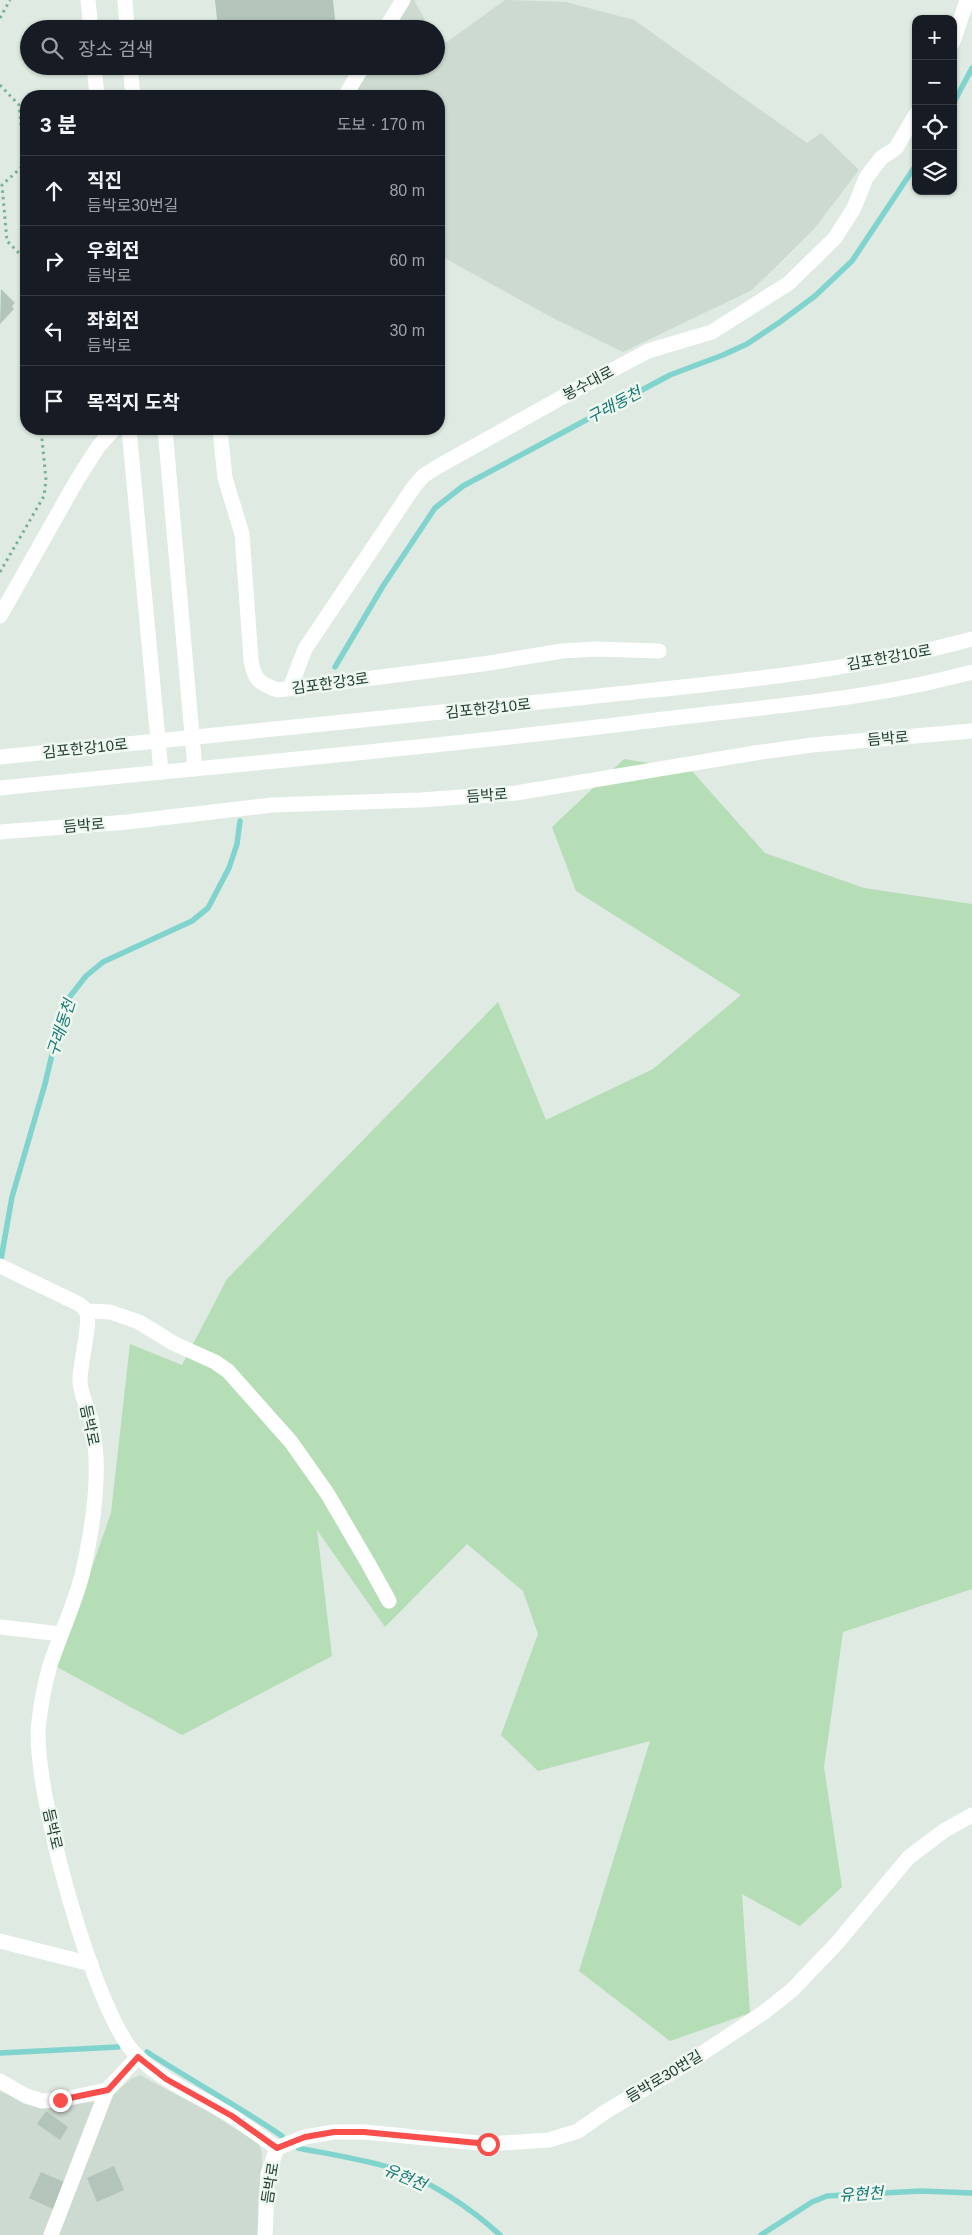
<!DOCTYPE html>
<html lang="ko">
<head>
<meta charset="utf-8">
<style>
  :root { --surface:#171b24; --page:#242831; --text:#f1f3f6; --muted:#9ea1a6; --line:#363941 }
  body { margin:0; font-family:Helvetica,"Noto Sans KR",sans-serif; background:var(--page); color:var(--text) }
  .controls { position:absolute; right:15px; top:15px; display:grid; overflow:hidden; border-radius:10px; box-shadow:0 1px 4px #0004 }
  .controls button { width:45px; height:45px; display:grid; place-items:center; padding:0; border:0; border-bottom:1px solid var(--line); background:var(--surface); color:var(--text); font:25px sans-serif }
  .stop { position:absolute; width:15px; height:15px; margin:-11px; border:4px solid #fa4e4c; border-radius:50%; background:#fff }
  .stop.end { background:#fa4e4c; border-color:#fff; box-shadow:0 1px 5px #0008 }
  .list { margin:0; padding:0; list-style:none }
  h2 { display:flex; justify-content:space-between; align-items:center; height:65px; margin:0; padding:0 20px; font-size:21px }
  h2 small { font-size:16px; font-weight:400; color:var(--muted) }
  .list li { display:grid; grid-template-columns:32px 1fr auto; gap:15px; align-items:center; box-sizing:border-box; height:70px; padding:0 20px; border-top:1px solid var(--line) }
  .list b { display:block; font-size:19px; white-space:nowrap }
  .list p { margin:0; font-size:16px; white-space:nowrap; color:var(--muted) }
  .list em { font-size:16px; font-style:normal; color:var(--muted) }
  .icon { flex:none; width:28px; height:28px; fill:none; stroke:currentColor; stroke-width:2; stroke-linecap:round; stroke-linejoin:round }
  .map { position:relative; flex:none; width:972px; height:2235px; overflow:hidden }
  .search { position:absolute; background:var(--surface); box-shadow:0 1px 4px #0004; left:20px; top:20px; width:425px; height:55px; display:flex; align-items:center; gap:12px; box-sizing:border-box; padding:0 18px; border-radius:28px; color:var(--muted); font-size:19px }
  .panel { position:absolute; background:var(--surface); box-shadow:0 1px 4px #0004; left:20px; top:90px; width:425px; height:345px; border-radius:20px }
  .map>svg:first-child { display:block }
</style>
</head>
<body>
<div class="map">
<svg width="972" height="2235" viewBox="0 0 972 2235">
  <rect width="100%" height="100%" fill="#deeae2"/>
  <g fill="#ccdad0">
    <polygon points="404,0 414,0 430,29 388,29"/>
    <polygon points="505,0 566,2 634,20 807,143 821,133 859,170 814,229 752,290 623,352 551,317 439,255 439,96 350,96 367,66 436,66 436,41 440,47"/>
    <polygon points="140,2075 212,2114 259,2144 262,2153 262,2166 258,2201 258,2235 0,2235 0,2091 27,2103 45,2108 92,2102 114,2094 131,2079"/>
  </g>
  <polygon fill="#b5ddb6" points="624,759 691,770 765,853 864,888 972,904 972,1589 843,1632 824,1767 842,1887 800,1926 742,1894 750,2013 670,2041 579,1971 650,1741 538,1771 501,1735 538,1634 523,1591 467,1544 385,1627 317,1530 332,1656 182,1735 57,1667 111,1513 130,1344 182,1365 227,1279 498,1002 546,1120 653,1069 741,995 576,891 552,827"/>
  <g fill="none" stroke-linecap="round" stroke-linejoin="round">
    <g stroke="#81d4cd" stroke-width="5.5">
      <polyline points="953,104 972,68"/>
      <polyline points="335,667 383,586 435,508 463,486 670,375 723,355 747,344 780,322 815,296 852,261 916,165"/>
      <polyline points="0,1265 12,1197 45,1084 59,1025 68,999 86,976 103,962 192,921 208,908 229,868 237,844 240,821"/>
      <path d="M147 2052C192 2081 238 2106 282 2136"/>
      <polyline points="0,2053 118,2047"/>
      <path d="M298 2148C329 2154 361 2159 392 2168 429 2180 472 2209 500 2235"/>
      <polyline points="761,2235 812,2202 827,2196 921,2191 972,2193"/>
    </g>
  </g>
  <g fill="#b3c5ba">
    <polygon points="215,0 333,0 336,29 218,29"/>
    <polygon points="1,289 15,303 12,306 14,309 0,324"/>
    <polygon points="46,2111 68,2127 60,2140 37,2124"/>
    <polygon points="114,2166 124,2190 97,2202 87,2178"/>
    <polygon points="41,2172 64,2182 53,2209 29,2198"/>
  </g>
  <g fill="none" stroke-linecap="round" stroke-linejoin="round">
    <g stroke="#7cb094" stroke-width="3" stroke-dasharray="2.5 4" stroke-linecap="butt">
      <polyline points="0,18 10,0"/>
      <polyline points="0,85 19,105 25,164 2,185 7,241 26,260"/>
      <polyline points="0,572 44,496 46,480 41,429"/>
    </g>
    <g stroke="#fff" stroke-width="15">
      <polyline points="88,0 91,29"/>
      <polyline points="125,0 127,29"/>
      <polyline points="385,29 403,0"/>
      <polyline points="953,42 967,0"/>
      <polyline points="94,66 97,96"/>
      <polyline points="130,66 133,96"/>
      <polyline points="345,96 363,66"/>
      <polyline points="129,429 161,772"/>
      <polyline points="165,429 195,769"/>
      <path d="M220 429 225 478 242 534 251 660C254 679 259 684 278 690L483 664 562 651 594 649 659 651"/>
      <polyline points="0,616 77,480 98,447 114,429"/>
      <polyline points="290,688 305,649 413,488 423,476 437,467 577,389 648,351 712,332 789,283 835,238 854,208 866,178 881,158 896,148 916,114"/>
      <path d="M0 757C196 736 392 718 588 697 716 683 847 673 972 639"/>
      <path d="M0 788C219 766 438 747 656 720 761 707 869 700 972 672"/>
      <polyline points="0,832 127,822 272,805 420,800 516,793 755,753 812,745 972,731"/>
      <path d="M0 1266 79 1304C82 1306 84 1308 86 1311 92 1322 79 1365 80 1382 81 1395 87 1406 91 1419 95 1438 97 1460 96 1480 95 1511 89 1545 82 1575 74 1606 60 1635 50 1665 45 1683 41 1703 39 1721 30 1781 94 2015 137 2056 164 2082 199 2096 230 2115 246 2125 261 2137 277 2148L268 2174 265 2235"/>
      <polyline points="86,1311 110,1312 139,1322 173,1343 215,1362 228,1371 291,1442 327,1493 368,1563 389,1601"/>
      <polyline points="0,1627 61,1634"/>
      <polyline points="0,1941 91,1964"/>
      <polyline points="0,2081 26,2096 42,2101 60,2100 107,2090 138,2057"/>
      <polyline points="277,2148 305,2137 334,2132 364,2132 488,2144 549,2140 578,2131 605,2112 686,2064 763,2013 792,1990 837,1943 909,1857 945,1830 972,1815"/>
      <polyline points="51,2235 107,2090"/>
    </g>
  </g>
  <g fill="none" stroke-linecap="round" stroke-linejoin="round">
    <polyline stroke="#fa4e4c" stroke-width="6" points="60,2100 108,2090 138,2057 166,2079 232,2116 277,2148 305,2137 334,2132 364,2132 488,2144"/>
  </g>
  <g text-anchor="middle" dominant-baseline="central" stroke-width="5" stroke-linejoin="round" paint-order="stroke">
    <g font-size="15" fill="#1e3b2d" stroke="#eef7f0">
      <text transform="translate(588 383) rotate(-28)">봉수대로</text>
      <text transform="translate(889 657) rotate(-10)">김포한강10로</text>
      <text transform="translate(330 683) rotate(-8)">김포한강3로</text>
      <text transform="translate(488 708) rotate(-6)">김포한강10로</text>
      <text transform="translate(888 738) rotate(-5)">듬박로</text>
      <text transform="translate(85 748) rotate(-6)">김포한강10로</text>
      <text transform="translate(487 795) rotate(-4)">듬박로</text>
      <text transform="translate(84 825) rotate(-5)">듬박로</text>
      <text transform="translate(90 1425) rotate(78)">듬박로</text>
      <text transform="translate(53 1829) rotate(77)">듬박로</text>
      <text transform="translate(664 2076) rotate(-31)">듬박로30번길</text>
      <text transform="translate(270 2183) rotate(-81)">듬박로</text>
    </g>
    <g font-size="16" font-style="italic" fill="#167973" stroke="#eef7f0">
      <text transform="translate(614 405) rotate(-28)">구래동천</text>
      <text transform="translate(61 1028) rotate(-72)">구래동천</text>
      <text transform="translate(405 2177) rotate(23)">유현천</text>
      <text transform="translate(861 2194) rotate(-3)">유현천</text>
    </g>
  </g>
</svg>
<div class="controls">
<button>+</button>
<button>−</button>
<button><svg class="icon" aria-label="locate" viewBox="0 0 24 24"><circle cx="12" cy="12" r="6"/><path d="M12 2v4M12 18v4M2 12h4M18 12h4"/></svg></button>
<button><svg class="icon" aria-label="layers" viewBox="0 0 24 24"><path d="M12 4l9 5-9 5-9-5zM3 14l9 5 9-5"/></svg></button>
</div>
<div class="stop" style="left:488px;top:2144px"></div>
<div class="stop end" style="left:60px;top:2100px"></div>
<div class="search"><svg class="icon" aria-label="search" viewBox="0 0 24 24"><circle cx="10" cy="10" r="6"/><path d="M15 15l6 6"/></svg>장소 검색</div>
<section class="panel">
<h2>3 분<small>도보 · 170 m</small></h2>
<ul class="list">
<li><svg class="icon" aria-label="ahead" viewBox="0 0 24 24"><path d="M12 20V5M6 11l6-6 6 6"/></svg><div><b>직진</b><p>듬박로30번길</p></div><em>80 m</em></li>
<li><svg class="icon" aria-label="right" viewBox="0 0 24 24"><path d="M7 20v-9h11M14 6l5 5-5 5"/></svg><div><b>우회전</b><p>듬박로</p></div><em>60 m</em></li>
<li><svg class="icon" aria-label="left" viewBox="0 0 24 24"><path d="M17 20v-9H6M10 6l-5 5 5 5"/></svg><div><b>좌회전</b><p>듬박로</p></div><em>30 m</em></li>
<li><svg class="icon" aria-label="arrive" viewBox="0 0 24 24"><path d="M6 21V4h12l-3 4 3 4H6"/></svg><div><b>목적지 도착</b></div></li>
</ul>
</section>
</div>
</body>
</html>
